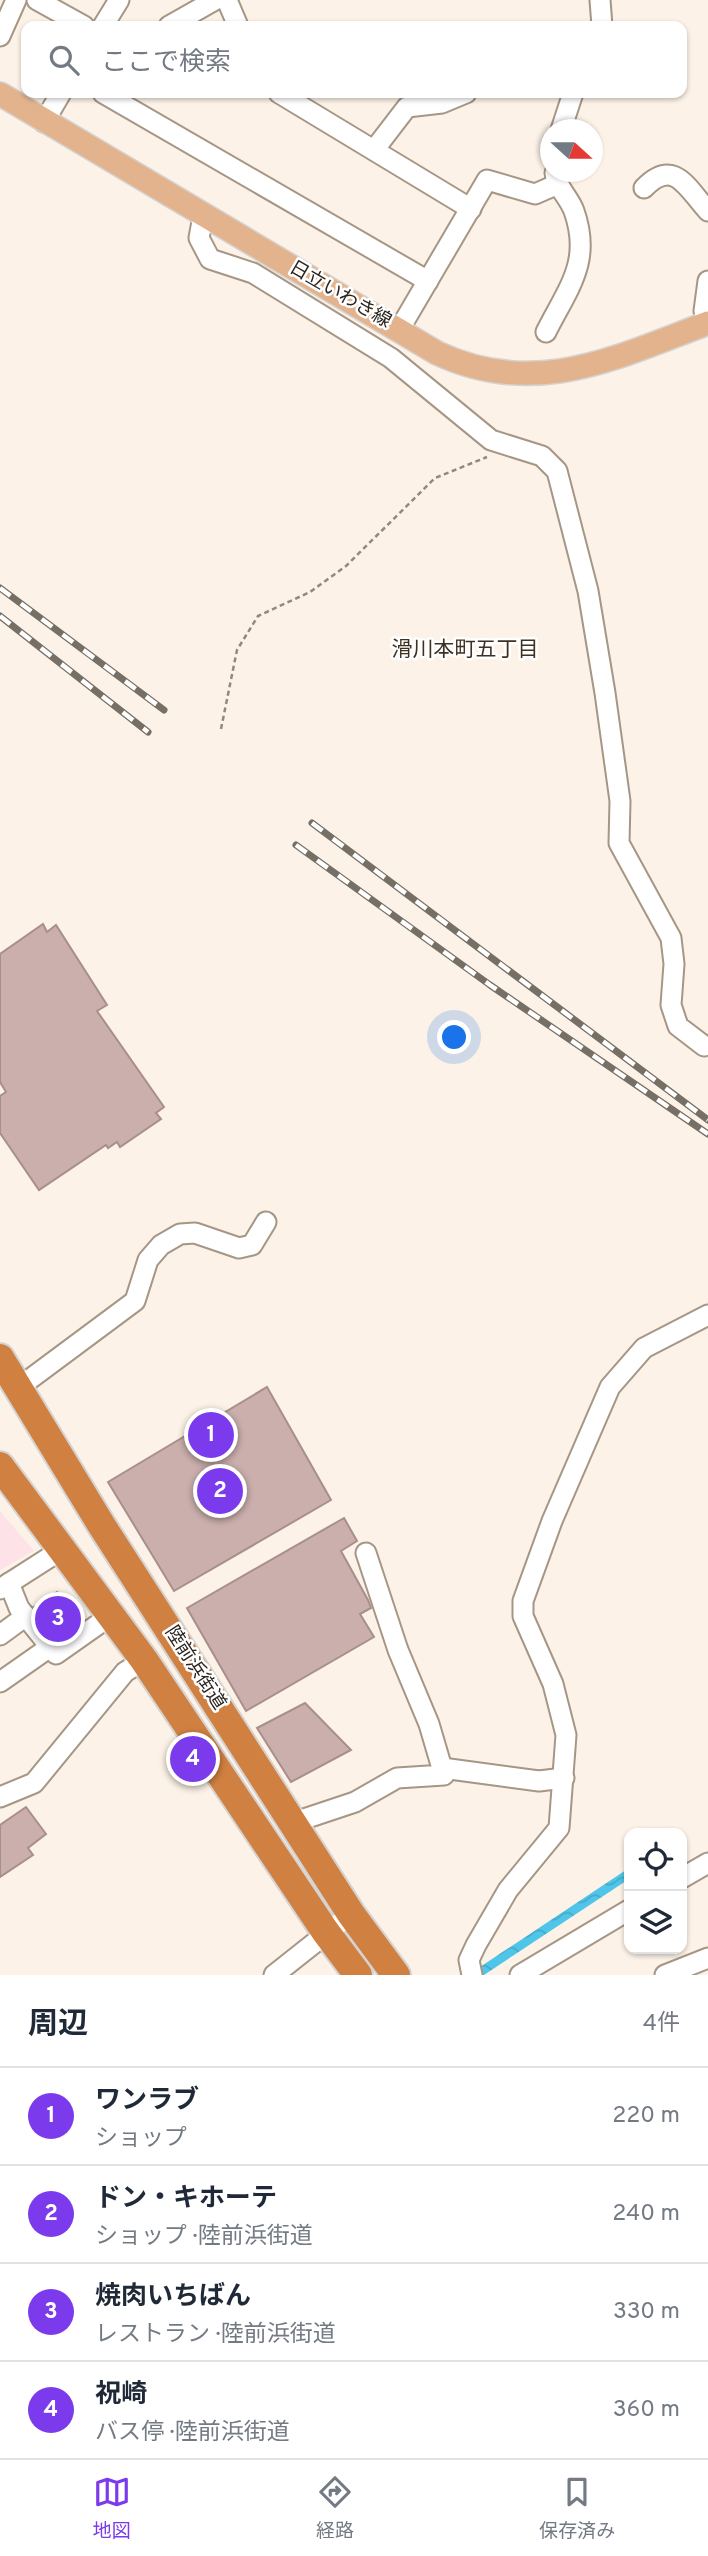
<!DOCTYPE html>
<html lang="ja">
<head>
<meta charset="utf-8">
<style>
  :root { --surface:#fff; --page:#f6f6f7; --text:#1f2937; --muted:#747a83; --line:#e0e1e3; --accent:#7c3aed }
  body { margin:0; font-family:Overpass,"Noto Sans JP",sans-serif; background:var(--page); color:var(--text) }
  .controls { position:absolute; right:21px; bottom:21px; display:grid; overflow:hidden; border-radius:14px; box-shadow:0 2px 5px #0004 }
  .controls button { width:63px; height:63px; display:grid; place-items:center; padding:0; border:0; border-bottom:2px solid var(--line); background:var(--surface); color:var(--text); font:35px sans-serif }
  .compass { position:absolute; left:540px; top:119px; width:63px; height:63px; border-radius:50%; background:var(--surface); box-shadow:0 2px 5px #0004; rotate:111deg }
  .you { position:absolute; left:455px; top:1038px; width:24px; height:24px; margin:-18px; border:5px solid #fff; border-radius:50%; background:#1a73e8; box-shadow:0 0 0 10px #1a73e833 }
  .badge { display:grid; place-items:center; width:46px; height:46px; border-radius:50%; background:var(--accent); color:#fff; font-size:23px; font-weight:700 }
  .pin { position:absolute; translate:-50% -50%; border:4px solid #fff; box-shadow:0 2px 7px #0006 }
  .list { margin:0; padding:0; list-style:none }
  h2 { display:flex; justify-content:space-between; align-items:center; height:91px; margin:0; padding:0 28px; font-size:30px }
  h2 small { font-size:23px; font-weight:400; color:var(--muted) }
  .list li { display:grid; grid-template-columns:46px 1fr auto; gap:21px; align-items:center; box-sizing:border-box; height:98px; padding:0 28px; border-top:2px solid var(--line) }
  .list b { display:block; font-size:26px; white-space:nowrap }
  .list p { margin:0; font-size:23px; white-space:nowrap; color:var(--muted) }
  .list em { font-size:23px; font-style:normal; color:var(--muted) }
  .icon { flex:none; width:38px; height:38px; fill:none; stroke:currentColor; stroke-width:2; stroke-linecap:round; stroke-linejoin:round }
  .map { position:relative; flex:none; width:708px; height:1975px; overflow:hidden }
  .search { position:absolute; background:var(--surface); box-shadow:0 2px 5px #0004; left:21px; right:21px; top:21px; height:77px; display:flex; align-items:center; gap:18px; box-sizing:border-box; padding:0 24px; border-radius:14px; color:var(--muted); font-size:26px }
  .sheet { height:483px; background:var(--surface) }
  nav { display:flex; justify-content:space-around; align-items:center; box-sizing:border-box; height:98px; border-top:2px solid var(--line); background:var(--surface); font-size:19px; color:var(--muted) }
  nav a { display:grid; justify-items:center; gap:4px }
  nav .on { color:var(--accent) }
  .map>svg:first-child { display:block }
</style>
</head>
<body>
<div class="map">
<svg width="708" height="1975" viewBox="0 0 708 1975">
  <defs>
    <pattern id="water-waves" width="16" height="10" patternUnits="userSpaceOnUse" patternTransform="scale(1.75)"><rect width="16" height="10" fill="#4fc6e9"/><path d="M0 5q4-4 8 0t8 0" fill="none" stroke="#45aac7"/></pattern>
  </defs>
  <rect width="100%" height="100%" fill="#fcf2e7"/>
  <polygon fill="#fde2e7" points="0,1511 34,1551 0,1570"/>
  <polygon fill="url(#water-waves)" points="629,1868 629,1879 484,1975 468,1975"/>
  <g fill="#caafac" stroke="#a88f8b" stroke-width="2">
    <polygon points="43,924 47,932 56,925 107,1005 97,1011 164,1107 156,1113 161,1119 120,1147 117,1142 108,1148 106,1145 39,1190 0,1133 0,1096 6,1092 0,1082 0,954"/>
    <polygon points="267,1387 331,1500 174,1591 108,1482"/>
    <polygon points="344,1518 357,1541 341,1551 368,1600 371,1608 360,1614 374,1637 246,1711 187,1608"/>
    <polygon points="57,1592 82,1621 58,1637 34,1607"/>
    <polygon points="305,1703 351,1750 291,1782 257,1728"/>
    <polygon points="26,1807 46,1834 28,1848 33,1855 0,1877 0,1825"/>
  </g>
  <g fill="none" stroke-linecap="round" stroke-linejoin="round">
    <defs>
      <g id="minor">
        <polyline points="37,0 84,26"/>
        <polyline points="227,0 238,26"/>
        <polyline points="600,0 602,26"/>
        <polyline points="103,26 119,0"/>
        <polyline points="169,26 215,0"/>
        <polyline points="0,36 16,0"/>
        <polyline points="103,93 428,281"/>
        <polyline points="279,93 471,209"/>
        <polyline points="44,122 61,93"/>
        <polyline points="561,130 573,93"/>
        <polyline points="374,150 407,107 442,103 466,93"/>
        <path d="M644 188C674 157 687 188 708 211"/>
        <polyline points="203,216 199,238 210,259 253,273 391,358 491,440 542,456 557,471 588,591 605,693 620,801 619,843 671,938 674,964 671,1005 678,1026 704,1046"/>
        <polyline points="708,281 704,311 708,322"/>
        <polyline points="399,330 487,180 535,194 558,184"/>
        <path d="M546 332C568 288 592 262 574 211 569 197 556 187 555 173"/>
        <polyline points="18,1388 135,1301 148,1260 161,1245 180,1234 195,1233 239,1248 252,1245 266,1222"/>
        <polyline points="9,1583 19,1608 56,1654 110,1616"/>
        <polyline points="0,1589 61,1550"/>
        <polyline points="0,1635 26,1616"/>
        <polyline points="0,1682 50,1647"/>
        <polyline points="442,1768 539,1781 564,1778"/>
        <polyline points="0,1797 34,1783 125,1672 144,1660"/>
        <polyline points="295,1822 355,1802 397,1778 444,1775 429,1724 398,1650 366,1553"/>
        <polyline points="682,1878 708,1863"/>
        <polyline points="274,1975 351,1914"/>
        <polyline points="472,1975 469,1960 476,1945 508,1890 559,1828 566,1735 553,1684 523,1616 523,1601 552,1521 610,1387 644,1348 708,1315"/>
        <polyline points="520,1975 629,1910"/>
        <polyline points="665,1975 708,1958"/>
      </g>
      <path id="major" d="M0 94 437 353C535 399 615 358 708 323"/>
      <g id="highway">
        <polyline points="0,1358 102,1526 351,1914 396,1975"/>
        <polyline points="0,1466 144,1660 325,1931 358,1975"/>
      </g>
    </defs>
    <use href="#minor" stroke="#a69685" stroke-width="23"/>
    <use href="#major" stroke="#d5d3d2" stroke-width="26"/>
    <use href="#highway" stroke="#d5d3d2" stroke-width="32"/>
    <polyline stroke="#918980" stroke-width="2.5" stroke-dasharray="5 3.5" stroke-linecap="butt" points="221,729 237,650 258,616 310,592 346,566 435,478 487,457"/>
    <use href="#minor" stroke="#fff" stroke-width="19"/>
    <use href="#major" stroke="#e3b38d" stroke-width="23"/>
    <use href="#highway" stroke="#d08141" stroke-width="28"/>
    <defs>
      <g id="rail">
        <polyline points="0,588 164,710"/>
        <polyline points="0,616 148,732"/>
        <polyline points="312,823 708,1120"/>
        <polyline points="296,845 490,985 708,1134"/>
      </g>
    </defs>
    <use href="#rail" stroke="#766f66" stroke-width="7"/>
    <use href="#rail" stroke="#fff" stroke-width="4.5" stroke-dasharray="13" stroke-linecap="butt"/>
  </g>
  <g text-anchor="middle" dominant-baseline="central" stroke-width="5" stroke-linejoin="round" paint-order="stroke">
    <g font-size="19" fill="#2b251e" stroke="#fff">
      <text transform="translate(340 295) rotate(30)">日立いわき線</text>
      <text transform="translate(195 1668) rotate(57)">陸前浜街道</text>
    </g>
    <g font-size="21" fill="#3e3122" stroke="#fff">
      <text x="465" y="650">滑川本町五丁目</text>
    </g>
  </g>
</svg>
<div class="controls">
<button><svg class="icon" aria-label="locate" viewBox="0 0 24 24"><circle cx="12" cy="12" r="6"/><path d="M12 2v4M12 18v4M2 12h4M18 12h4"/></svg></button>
<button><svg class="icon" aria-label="layers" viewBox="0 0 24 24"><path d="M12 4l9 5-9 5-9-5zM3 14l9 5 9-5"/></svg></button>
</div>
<svg class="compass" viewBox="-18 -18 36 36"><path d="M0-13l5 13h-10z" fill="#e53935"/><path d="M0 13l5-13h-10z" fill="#747a83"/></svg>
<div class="you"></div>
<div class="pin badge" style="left:211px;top:1435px">1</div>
<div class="pin badge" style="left:220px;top:1491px">2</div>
<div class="pin badge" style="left:58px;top:1619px">3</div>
<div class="pin badge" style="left:193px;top:1759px">4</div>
<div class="search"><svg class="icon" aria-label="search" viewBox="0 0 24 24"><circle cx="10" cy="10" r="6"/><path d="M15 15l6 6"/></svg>ここで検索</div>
</div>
<section class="sheet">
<h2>周辺<small>4件</small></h2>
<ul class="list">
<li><span class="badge">1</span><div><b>ワンラブ</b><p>ショップ</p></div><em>220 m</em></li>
<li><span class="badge">2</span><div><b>ドン・キホーテ</b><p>ショップ · 陸前浜街道</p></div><em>240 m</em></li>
<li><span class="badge">3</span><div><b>焼肉いちばん</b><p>レストラン · 陸前浜街道</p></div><em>330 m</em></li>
<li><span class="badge">4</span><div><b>祝崎</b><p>バス停 · 陸前浜街道</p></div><em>360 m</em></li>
</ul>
</section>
<nav>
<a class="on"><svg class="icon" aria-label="map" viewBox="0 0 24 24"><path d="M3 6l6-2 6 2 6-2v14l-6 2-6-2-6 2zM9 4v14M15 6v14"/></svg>地図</a>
<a><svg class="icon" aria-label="directions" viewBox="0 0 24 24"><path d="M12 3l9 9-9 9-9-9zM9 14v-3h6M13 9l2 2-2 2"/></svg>経路</a>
<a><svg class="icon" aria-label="saved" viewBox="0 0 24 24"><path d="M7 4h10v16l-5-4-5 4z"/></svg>保存済み</a>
</nav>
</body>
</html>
